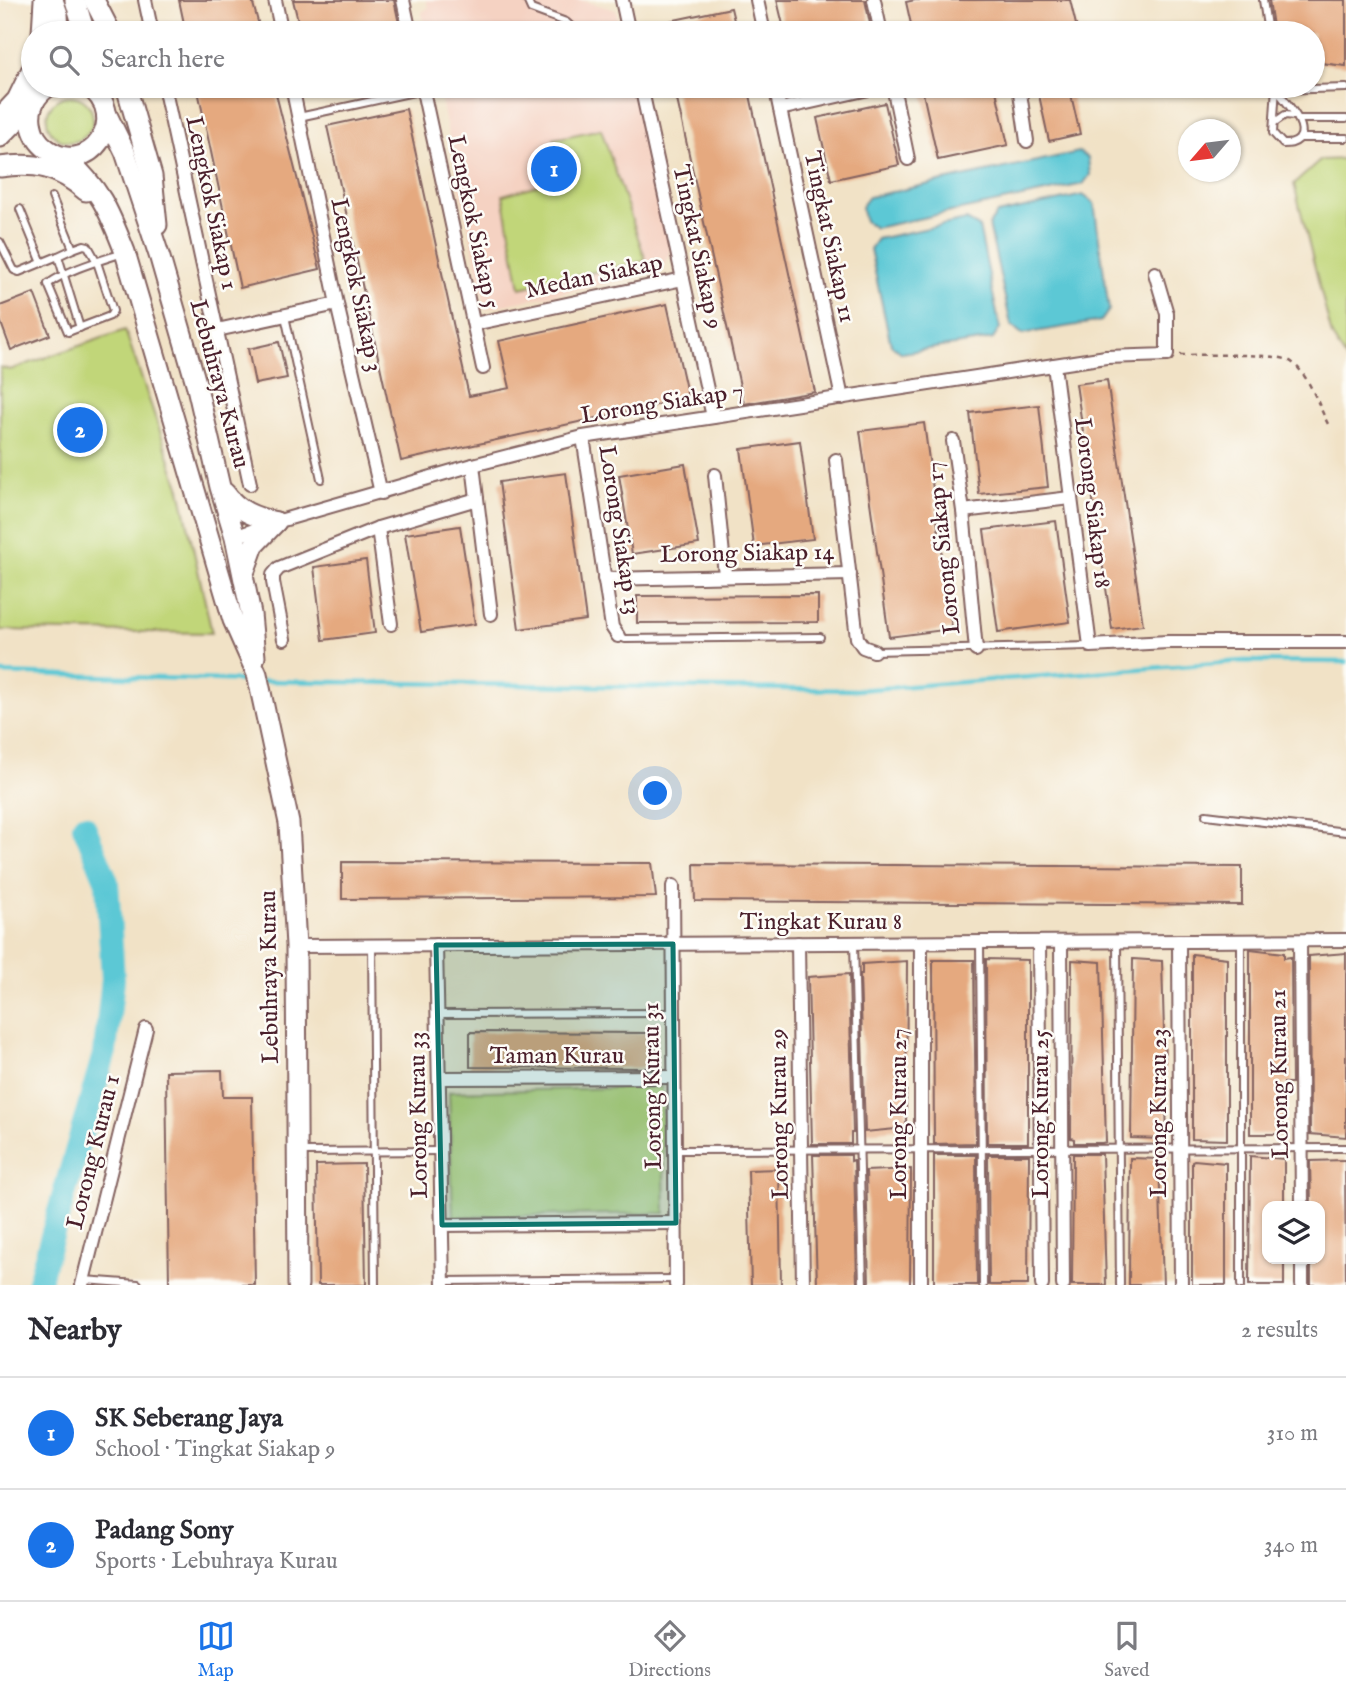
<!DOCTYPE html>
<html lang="en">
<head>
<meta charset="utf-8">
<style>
  :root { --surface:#fff; --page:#f2f2f3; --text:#2b2b33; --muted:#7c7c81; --line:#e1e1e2; --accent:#1a73e8 }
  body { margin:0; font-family:"IM FELL English",serif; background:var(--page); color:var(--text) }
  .controls { position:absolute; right:21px; bottom:21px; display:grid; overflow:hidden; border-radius:14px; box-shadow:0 2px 5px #0004 }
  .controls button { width:63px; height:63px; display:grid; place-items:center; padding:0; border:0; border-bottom:2px solid var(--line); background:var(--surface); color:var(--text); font:35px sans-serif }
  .compass { position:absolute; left:1178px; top:119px; width:63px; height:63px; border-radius:50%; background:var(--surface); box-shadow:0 2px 5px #0004; rotate:242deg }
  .you { position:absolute; left:656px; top:794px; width:24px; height:24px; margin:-18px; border:5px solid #fff; border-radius:50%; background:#1a73e8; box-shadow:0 0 0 10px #1a73e833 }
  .badge { display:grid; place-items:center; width:46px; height:46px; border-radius:50%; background:var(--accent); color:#fff; font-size:23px; font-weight:700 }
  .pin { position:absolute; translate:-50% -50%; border:4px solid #fff; box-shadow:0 2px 7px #0006 }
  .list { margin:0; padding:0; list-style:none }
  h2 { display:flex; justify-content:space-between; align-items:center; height:91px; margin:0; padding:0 28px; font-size:30px }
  h2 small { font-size:23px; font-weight:400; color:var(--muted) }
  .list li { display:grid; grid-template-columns:46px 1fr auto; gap:21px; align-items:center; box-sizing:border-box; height:112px; padding:0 28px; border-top:2px solid var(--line) }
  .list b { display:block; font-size:26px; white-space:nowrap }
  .list p { margin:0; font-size:23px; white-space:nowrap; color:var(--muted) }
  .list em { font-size:23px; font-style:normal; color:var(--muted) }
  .icon { flex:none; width:38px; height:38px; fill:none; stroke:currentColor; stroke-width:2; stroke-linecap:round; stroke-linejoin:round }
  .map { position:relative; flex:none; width:1346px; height:1285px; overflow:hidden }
  .search { position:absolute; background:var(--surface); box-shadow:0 2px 5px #0004; left:21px; right:21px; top:21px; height:77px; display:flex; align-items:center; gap:18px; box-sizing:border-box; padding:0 24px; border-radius:38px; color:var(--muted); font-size:26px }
  .sheet { height:315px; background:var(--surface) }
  nav { display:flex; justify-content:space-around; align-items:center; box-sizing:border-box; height:98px; border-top:2px solid var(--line); background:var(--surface); font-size:19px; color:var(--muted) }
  nav a { display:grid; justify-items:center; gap:4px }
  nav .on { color:var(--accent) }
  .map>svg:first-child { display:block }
</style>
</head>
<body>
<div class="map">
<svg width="1346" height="1285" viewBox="0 0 1346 1285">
  <rect width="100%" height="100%" fill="#fdfcf7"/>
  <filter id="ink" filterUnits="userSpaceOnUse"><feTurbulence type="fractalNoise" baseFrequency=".0143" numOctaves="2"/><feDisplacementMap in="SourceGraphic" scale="14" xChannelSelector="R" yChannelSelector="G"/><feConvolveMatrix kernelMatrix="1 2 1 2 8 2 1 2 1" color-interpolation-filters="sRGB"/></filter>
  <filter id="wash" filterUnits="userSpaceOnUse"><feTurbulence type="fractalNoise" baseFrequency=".00686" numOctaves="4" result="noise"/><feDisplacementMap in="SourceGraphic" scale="28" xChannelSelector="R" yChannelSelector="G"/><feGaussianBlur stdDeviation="1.57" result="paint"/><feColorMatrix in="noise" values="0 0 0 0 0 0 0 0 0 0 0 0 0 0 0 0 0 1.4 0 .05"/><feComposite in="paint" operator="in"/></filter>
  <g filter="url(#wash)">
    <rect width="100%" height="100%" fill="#f1e2c6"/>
    <g fill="#f5d2c2">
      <polygon points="426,0 581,0 616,10 621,33 426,33 422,12 428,8"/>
      <polygon points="438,86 633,86 671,253 660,272 486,309"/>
    </g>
    <g fill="#c1d679" stroke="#867a52" stroke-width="2">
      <circle cx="70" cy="119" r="23"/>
      <polygon points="601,129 646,261 520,288 503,195 559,179 554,139"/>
      <polygon points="1346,159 1346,359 1332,336 1294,184 1321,160"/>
      <polygon points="125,330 180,489 212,633 0,630 0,367 10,370"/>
      <polygon points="662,1087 665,1213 453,1217 449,1092"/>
    </g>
    <g fill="#5cc8d5" stroke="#537480" stroke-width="2">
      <polygon points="1079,152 1088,158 1090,175 1083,184 875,228 865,221 861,207 869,197"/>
      <polygon points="1083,195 1094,203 1109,310 1101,321 1022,334 1011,325 989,225 997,214"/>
      <polygon points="966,220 979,227 1000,328 993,339 902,353 891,345 870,249 877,239"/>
    </g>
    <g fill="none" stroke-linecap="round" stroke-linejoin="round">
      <g stroke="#5cc8d5" stroke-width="4.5">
        <polyline points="0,673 254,681"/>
        <polyline points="263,681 857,690 1244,661 1346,662"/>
      </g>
      <polyline stroke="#5cc8d5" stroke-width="24" points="38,1285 105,1051 113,979 107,882 84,826"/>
    </g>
    <g id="blocks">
      <g fill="#e5a97f">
        <polygon points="179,0 252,0 261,33 186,33"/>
        <polygon points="293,0 394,0 401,33 301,33"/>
        <polygon points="777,0 865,0 872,33 785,33"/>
        <polygon points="915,0 1070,0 1078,33 913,33 906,2"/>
        <polygon points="1269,0 1346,0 1346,66 1313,62 1313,33 1274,33"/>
        <polygon points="731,8 737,33 663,33 660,23"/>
        <polygon points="197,86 274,86 320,269 240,288"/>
        <polygon points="674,86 748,86 815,392 744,404"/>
        <polygon points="958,86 995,86 1008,145 938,160 923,93"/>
        <polygon points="1037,86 1069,86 1080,134 1049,141"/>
        <polygon points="885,103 899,165 831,180 817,118"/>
        <polygon points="406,109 469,396 510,388 499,341 667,304 688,398 401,461 327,126"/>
        <polygon points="34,293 50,335 11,350 0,320 0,306"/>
        <polygon points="279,342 287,378 255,384 248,349"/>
        <polygon points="1107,380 1143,625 1112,629 1076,384"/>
        <polygon points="1039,405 1048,487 979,494 970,413"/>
        <polygon points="924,423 952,629 889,637 860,431"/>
        <polygon points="800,441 813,539 754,546 741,449"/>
        <polygon points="685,464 699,544 632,554 619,475"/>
        <polygon points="566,473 586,620 519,629 499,482"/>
        <polygon points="1056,521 1070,622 998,632 984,530"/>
        <polygon points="460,526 475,624 421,632 405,534"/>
        <polygon points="366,560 375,633 323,640 314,567"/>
        <polygon points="818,595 818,622 637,623 637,596"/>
        <polygon points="342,862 652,863 656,897 342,899"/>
        <polygon points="694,864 1242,867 1242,905 695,901"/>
        <polygon points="1250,949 1284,953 1284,958 1291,957 1292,1083 1284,1083 1284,1134 1250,1134"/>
        <polygon points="1346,953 1346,1137 1310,1134 1309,956"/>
        <polygon points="1192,954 1227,958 1227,1140 1192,1139"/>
        <polygon points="986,959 1028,960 1028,1143 987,1143"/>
        <polygon points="1133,959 1162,961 1167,1139 1131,1138"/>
        <polygon points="933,960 974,960 976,1143 934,1144"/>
        <polygon points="1072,960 1101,962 1106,1142 1102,1143 1074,1143 1074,1139 1071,1138"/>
        <polygon points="907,961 906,1128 865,1132 860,974 862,974 862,964"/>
        <polygon points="849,974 853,1133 851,1133 851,1144 812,1144 808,977"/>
        <polygon points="470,1032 656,1033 656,1068 470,1067"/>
        <polygon points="222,1070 223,1097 252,1097 255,1285 169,1285 166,1071"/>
        <polygon points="1073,1154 1102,1154 1106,1285 1072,1285"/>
        <polygon points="813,1155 851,1155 851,1161 854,1160 857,1285 817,1285"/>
        <polygon points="934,1155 976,1155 977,1285 934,1285"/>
        <polygon points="988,1155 1029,1155 1028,1285 989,1285"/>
        <polygon points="1250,1156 1284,1159 1284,1206 1267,1206 1267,1259 1284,1259 1284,1285 1249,1285"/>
        <polygon points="1130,1158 1159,1159 1163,1285 1129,1285"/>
        <polygon points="1194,1160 1226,1163 1226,1285 1192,1285 1192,1161"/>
        <polygon points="1345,1160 1346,1285 1311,1285 1311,1259 1320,1259 1320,1206 1311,1206 1310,1161"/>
        <polygon points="364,1164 366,1285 318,1285 316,1165"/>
        <polygon points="779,1169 781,1285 751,1285 748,1170"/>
        <polygon points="911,1169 910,1285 869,1285 866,1171"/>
      </g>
    </g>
  </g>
  <g filter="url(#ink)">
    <use href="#blocks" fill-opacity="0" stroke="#846361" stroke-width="2"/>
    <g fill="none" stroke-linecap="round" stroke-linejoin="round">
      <defs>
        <g id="lane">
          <polyline points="527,0 531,9 566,22 578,33"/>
          <polyline points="1263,0 1268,33"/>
          <path d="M1276 86 1273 133 1283 144C1289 144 1294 144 1299 139 1310 126 1285 102 1277 90"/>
          <polyline points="1277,90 1346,88"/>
          <polyline points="299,117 423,90"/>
          <polyline points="1298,119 1346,119"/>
          <polyline points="1275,122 1285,115 1295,116"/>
          <polyline points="1300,138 1346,138"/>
          <polyline points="52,197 73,249 58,256"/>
          <polyline points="20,209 42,263"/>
          <polyline points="0,242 14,270 19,272 58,256 80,328"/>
          <path d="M73 249 84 245 88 246 97 262 113 311 110 316 68 332 48 284C69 269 99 261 123 253"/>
          <polyline points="285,316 321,479"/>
          <polyline points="618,636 625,639 820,637"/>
          <polyline points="874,651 1090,646"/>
          <polyline points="1206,815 1346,832"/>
          <polyline points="980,942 983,1285"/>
          <polyline points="1117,942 1120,1285"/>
          <polyline points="854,943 863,1285"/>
          <polyline points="372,945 375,1285"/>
          <polyline points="438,1014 674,1013"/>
          <polyline points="675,1150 1346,1148"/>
          <polyline points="301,1152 440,1151"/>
          <polyline points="84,1280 138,1284"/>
          <polyline points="444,1281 676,1279"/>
          <polyline points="1241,1285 1241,941"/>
        </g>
        <g id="street">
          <polyline points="145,0 152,33"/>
          <polyline points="275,0 282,33"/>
          <polyline points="403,0 410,33"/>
          <polyline points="622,0 629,33"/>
          <polyline points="757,0 764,33"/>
          <polyline points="874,0 881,33"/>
          <polyline points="164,86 250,484"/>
          <polyline points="292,86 337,304 381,493"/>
          <polyline points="422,86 483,368"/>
          <polyline points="641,86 713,417"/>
          <polyline points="775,86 842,398"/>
          <polyline points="893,86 908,159"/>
          <polyline points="1019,86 1027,141"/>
          <polyline points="780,109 882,86"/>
          <polyline points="474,324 683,279"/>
          <polyline points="217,330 337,304"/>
          <polyline points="1054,365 1090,646 1168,642 1346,642"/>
          <polyline points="583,437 612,627 618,636"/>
          <polyline points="953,441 963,511 976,650"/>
          <polyline points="836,460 857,638 863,647 874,651"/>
          <polyline points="473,465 491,614"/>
          <polyline points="715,475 725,575"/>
          <polyline points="963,511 1070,498"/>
          <polyline points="378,528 391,624"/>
          <polyline points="235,537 276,522 473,465 583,437 1106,357 1167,355 1167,314 1155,273"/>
          <polyline points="604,579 850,574"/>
          <polyline points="284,639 273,582 273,575 279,568 378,528 477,499"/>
          <polyline points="673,886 676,1285"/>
          <polyline points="1179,941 1181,1285"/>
          <polyline points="1300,941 1302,1206"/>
          <polyline points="1039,942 1042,1285"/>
          <polyline points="1061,942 1063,1285"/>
          <polyline points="798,943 803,1285"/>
          <polyline points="921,943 921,1285"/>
          <polyline points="436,945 443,1285"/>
          <polyline points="296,946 1346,940"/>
          <polyline points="439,1078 674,1077"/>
          <polyline points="442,1225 676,1223"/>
          <polyline points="1302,1259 1302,1285"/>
          <polyline points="82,1285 146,1029"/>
        </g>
        <g id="secondary">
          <polyline points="53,0 58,14 59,33"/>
          <polyline points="75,0 85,33"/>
          <polyline points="94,0 111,33"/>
          <polyline points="42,33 44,0"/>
          <path d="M49 86C37 94 29 107 31 122 33 134 37 142 47 149 88 180 133 117 88 86"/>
          <polyline points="126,86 152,176 157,225"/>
          <polyline points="107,115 125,152 160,258 196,383 220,487 235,537 251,614 255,657"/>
          <polyline points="0,118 17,100 33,67"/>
          <polyline points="0,137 33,104"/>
          <path d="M65 157C100 189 108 208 125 252L233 620 257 674 289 823 296 946 298 1285"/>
          <path d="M0 167C37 162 58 167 86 191"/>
          <path d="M225 493C238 511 254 517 276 522"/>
          <polyline points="244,573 254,545 276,522"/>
        </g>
      </defs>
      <use href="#lane" stroke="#846361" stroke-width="10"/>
      <use href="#street" stroke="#846361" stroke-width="16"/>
      <use href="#secondary" stroke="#846361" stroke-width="23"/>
      <path stroke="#846361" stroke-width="2.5" stroke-dasharray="5 5" stroke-linecap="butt" d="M1180 355C1200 355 1273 353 1288 360 1307 369 1319 407 1328 424"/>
      <use href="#lane" stroke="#fff" stroke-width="6"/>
      <use href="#street" stroke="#fff" stroke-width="12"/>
      <use href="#secondary" stroke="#fff" stroke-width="19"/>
    </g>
  </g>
  <path fill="#0f766e" fill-opacity="0.2" stroke="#0f766e" stroke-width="5" stroke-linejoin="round" d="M673 944 676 1223 442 1225 436 945Z"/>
  <g text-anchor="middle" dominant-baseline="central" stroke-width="5" stroke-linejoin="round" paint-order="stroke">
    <g font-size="24" fill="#4a1f2b" stroke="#fdfcf7">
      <text transform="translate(211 203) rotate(78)">Lengkok Siakap 1</text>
      <text transform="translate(473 222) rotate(78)">Lengkok Siakap 5</text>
      <text transform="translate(829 237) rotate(78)">Tingkat Siakap 11</text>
      <text transform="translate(697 247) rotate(78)">Tingkat Siakap 9</text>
      <text transform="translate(594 277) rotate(-12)">Medan Siakap</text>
      <text transform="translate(356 285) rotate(78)">Lengkok Siakap 3</text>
      <text transform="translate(219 384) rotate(75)">Lebuhraya Kurau</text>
      <text transform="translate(662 404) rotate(-9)">Lorong Siakap 7</text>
      <text transform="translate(1092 503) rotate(83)">Lorong Siakap 18</text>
      <text transform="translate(619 530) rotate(81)">Lorong Siakap 13</text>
      <text transform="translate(944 548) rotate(-96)">Lorong Siakap 17</text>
      <text transform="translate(747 554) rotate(-1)">Lorong Siakap 14</text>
      <text x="821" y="922">Tingkat Kurau 8</text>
      <text transform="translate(270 977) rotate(-91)">Lebuhraya Kurau</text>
      <text x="557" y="1056">Taman Kurau</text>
      <text transform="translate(1280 1074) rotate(-91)">Lorong Kurau 21</text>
      <text transform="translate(653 1086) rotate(-91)">Lorong Kurau 31</text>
      <text transform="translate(1159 1113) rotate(-90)">Lorong Kurau 23</text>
      <text transform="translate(780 1114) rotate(-91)">Lorong Kurau 29</text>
      <text transform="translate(899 1114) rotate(-90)">Lorong Kurau 27</text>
      <text transform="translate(1041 1114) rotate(-90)">Lorong Kurau 25</text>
      <text transform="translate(419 1115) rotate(-91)">Lorong Kurau 33</text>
      <text transform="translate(94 1152) rotate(-76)">Lorong Kurau 1</text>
    </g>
  </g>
</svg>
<div class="controls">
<button><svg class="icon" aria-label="layers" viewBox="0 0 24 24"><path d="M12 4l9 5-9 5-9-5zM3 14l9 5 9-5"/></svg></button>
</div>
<svg class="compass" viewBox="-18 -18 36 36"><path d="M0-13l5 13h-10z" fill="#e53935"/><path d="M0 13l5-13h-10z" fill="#7c7c81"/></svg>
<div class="you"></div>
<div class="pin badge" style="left:554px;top:169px">1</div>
<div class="pin badge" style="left:80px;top:430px">2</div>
<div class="search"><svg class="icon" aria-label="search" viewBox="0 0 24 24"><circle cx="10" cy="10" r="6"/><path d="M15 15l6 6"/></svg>Search here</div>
</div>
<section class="sheet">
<h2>Nearby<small>2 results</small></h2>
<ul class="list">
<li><span class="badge">1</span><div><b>SK Seberang Jaya</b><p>School · Tingkat Siakap 9</p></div><em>310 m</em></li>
<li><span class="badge">2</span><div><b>Padang Sony</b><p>Sports · Lebuhraya Kurau</p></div><em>340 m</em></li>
</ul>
</section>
<nav>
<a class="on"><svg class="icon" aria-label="map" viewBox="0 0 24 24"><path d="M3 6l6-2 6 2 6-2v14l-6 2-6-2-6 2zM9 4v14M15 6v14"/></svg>Map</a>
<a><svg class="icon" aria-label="directions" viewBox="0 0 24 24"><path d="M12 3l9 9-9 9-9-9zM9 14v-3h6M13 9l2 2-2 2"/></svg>Directions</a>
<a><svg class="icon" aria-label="saved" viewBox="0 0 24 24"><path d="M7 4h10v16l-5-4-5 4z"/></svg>Saved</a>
</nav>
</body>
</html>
